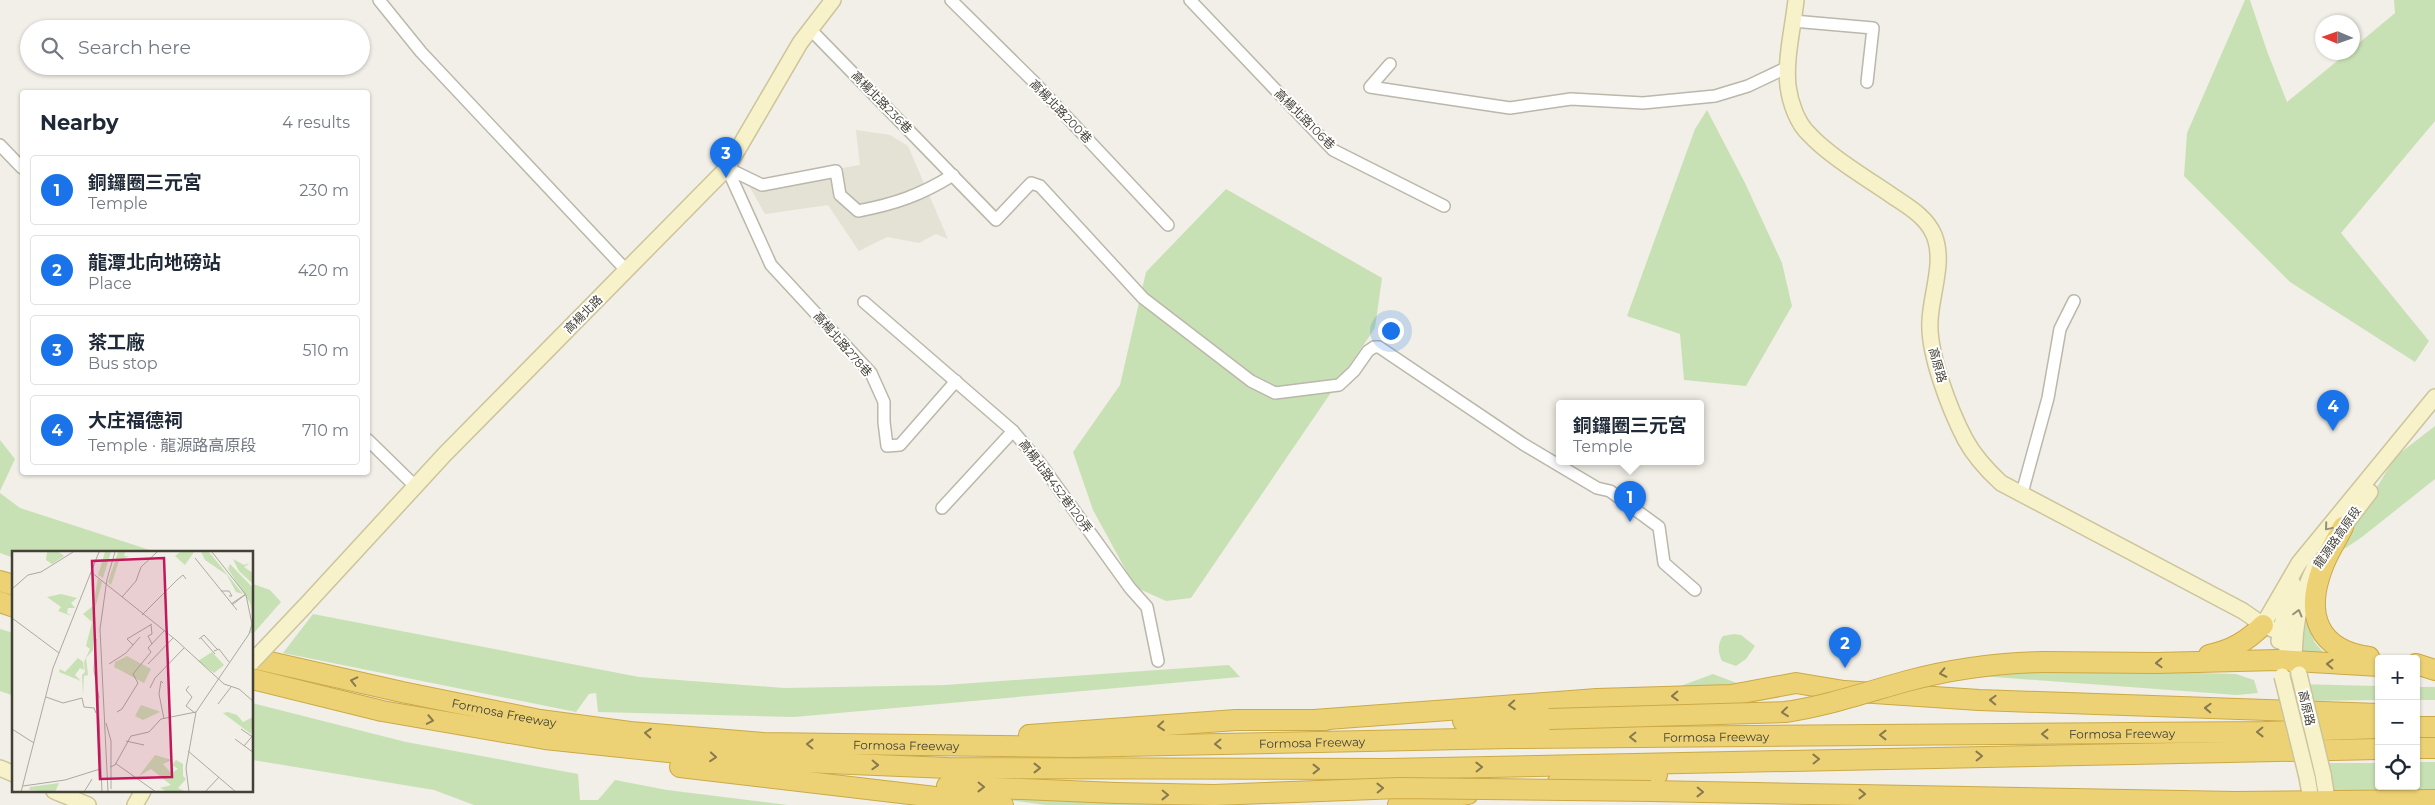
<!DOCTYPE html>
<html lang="en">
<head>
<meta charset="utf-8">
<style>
  :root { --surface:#fff; --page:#f6f6f7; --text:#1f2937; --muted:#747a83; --line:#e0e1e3; --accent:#1a73e8 }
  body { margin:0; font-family:Montserrat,"Noto Sans TC",sans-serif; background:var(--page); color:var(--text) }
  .controls { position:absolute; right:15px; bottom:15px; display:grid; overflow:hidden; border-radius:5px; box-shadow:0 1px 4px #0004 }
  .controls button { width:45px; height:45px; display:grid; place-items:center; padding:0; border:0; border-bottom:1px solid var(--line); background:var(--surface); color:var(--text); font:25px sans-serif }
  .compass { position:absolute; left:2315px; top:15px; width:45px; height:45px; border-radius:50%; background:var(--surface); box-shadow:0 1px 4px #0004; rotate:272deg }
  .you { position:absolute; left:1390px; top:330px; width:18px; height:18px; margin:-12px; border:4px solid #fff; border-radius:50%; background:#1a73e8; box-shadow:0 0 0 8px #1a73e833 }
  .badge { display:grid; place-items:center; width:32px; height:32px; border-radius:50%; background:var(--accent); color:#fff; font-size:16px; font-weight:700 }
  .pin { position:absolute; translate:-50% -41px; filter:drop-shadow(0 1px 2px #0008) }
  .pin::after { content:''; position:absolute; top:26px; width:18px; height:15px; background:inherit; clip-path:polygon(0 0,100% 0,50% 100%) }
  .popup { position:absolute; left:1556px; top:400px; width:148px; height:65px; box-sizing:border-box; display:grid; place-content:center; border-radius:5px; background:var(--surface); filter:drop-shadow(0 1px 4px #0005); font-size:16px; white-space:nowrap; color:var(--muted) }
  .popup b { font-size:19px; color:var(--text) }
  .popup::after { content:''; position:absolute; left:50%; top:100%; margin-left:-10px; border:10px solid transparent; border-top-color:var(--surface) }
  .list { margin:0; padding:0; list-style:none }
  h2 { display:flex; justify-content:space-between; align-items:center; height:65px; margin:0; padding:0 20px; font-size:21px }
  h2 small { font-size:16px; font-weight:400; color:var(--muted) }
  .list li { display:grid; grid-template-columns:32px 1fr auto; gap:15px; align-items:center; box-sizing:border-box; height:70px; margin:0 10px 10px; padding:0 10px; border:1px solid var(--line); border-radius:5px }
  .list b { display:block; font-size:19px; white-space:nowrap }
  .list p { margin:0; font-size:16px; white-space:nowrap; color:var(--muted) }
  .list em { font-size:16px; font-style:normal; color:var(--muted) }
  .icon { flex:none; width:28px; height:28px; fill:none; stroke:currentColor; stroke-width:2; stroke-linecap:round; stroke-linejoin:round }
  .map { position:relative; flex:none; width:2435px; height:805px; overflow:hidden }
  .search { position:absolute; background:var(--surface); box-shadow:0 1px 4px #0004; left:20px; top:20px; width:350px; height:55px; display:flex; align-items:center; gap:12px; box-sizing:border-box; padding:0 18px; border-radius:28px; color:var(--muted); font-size:19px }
  .panel { position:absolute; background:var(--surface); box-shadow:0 1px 4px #0004; left:20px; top:90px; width:350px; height:385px; border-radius:5px }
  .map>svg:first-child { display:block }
</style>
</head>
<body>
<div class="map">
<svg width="2435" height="805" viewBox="0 0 2435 805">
  <rect width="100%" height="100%" fill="#f1efe7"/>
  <polygon fill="#e4e1d5" points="856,130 890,135 908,146 948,239 936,234 919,243 887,237 859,251 828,205 765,214 748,184 860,165"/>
  <g fill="#c8e1b4">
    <polygon points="2245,0 2250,0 2267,51 2287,102 2347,53 2352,52 2353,48 2395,13 2394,0 2435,0 2435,121 2341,233 2429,341 2415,362 2290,282 2184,176 2187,133"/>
    <polygon points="1707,110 1745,183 1782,263 1792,306 1746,386 1684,380 1680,334 1627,316 1695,129"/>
    <polygon points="1226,189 1382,278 1375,328 1191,598 1166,601 1135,587 1093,510 1073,452 1120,385 1146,272"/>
    <polygon points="2435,426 2435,479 2362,537 2338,553 2395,457"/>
    <polygon points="0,440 15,459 0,491"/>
    <polygon points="0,493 20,508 156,552 14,552 14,558 0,553"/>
    <polygon points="253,584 270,590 281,602 253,634"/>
    <polygon points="313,614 639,677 785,688 945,685 1229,665 1240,677 794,717 598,712 596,693 589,694 576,712 283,653"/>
    <polygon points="2306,620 2315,643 2327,656 2301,657"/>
    <polygon points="0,629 14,633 14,696 0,691"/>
    <path d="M1734 634 1741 635 1755 646 1746 659 1736 666 1722 661C1718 653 1717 644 1723 636Z"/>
    <polygon points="1986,667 2236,674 2254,680 2258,693 2237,695 1967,675"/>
    <polygon points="1713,674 1742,685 1667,691"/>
    <polygon points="2296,684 2379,686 2379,700 2304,701"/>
    <rect x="2416" y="687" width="19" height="13"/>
    <polygon points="252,703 406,742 578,774 580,800 598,800 615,780 667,790 788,805 474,805 434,790 253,760"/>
    <polygon points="2416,762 2435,762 2435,793 2411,797 2317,791 2318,763 2379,763 2379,786 2416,786"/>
    <polygon points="985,797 1175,805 1046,805"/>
  </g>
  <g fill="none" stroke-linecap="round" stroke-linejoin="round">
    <defs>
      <g id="street">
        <polyline points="379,0 421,52 626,270"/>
        <polyline points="951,0 1034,82 1168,225"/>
        <polyline points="1190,0 1333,150 1444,206"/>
        <polyline points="1793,21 1873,28 1867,82"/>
        <polyline points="810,29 996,220 1031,183 1040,186 1143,298 1251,381 1275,393 1339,385 1354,371 1368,351 1374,347 1379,347 1523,444 1597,488 1610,491 1659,527 1664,563 1695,590"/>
        <polyline points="1390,64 1370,87 1510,108 1571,99 1643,103 1715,96 1748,86 1788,67"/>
        <polyline points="0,145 22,168"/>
        <polyline points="727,168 771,265 871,373 884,402 884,422 887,446 900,445 956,381"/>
        <path d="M727 168 762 185 836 171 840 195 858 211C895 204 921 195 953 175"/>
        <polyline points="864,302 1013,431 1040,463 1130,588 1147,607 1158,661"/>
        <polyline points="368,440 416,487"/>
        <polyline points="2022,493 2048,398 2060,329 2074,301"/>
        <polyline points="942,508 1013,431"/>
      </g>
      <g id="secondary">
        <path d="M1796 0C1793 28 1785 59 1788 86 1790 102 1797 123 1809 134 1828 155 1866 178 1891 195 1907 206 1926 216 1934 235 1945 262 1931 293 1930 321 1928 354 1950 410 1965 439 1974 456 1987 470 2001 483L2243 611 2263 625 2279 632 2297 668"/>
        <polyline points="2337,535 2370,492"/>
        <polyline points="305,606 445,454 727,168 800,43 833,0"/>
        <polyline points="2263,625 2299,563 2435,397"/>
        <polyline points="2279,641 2287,600 2293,584"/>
        <path d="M2294 659C2295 622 2299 600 2315 566"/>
        <polyline points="0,768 14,774"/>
        <polyline points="2323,774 2328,805"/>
        <polyline points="2307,777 2312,805"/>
        <polyline points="54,791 88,805"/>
        <polyline points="135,805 143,791"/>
      </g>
      <g id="highway">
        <path d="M2343 527C2336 541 2327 554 2322 569 2305 615 2318 650 2369 657"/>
        <polyline points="0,581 14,585"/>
        <polyline points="0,602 14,607"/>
        <path d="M2209 655C2232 650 2247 641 2263 625"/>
        <path id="s1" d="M252 658 402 692 540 720 630 732 763 743 1071 747 1511 738 2264 732 2379 728"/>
        <polyline points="2043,662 2156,663 2278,660 2379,666"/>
        <polyline points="2416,664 2435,670"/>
        <polyline points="252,679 382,711 545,739 734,759 948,768 1389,769 2379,749"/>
        <polyline points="1314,720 1597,699 1731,695 1796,683 1844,691 1979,700 2379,714"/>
        <polyline points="1463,721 1549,719"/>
        <polyline points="2416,727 2435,727"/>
        <polyline points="1029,735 1236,720 1326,720"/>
        <polyline points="2416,748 2435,748"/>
        <polyline points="680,767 1003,805"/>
        <polyline points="1558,782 1657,775"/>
        <polyline points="947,786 1116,793"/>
        <polyline points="1651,791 2235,802 2435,800"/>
        <polyline points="1398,805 1468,794"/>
      </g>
    </defs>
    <use href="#street" stroke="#bbb7aa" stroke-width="14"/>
    <use href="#secondary" stroke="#ccc49b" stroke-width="18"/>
    <use href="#highway" stroke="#cba947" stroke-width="22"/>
    <use href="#street" stroke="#fff" stroke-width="11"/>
    <use href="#secondary" stroke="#f8f2ca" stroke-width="15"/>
    <use href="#highway" stroke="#edd275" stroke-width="20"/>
    <defs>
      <g id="secondary-bridge">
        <polyline points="252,662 305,606"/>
        <polyline points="2299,674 2323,774"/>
        <polyline points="2282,676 2307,777"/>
      </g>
      <g id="highway-bridge">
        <path d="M1549 719 1785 712C1827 706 1867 692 1907 681 1952 669 1997 663 2043 662"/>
        <polyline points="1116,793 1214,795 1399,788 1651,791"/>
      </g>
    </defs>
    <use href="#secondary-bridge" stroke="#ccc49b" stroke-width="18" stroke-linecap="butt"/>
    <use href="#highway-bridge" stroke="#cba947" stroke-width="22" stroke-linecap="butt"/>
    <use href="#secondary-bridge" stroke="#f8f2ca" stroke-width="15"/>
    <use href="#highway-bridge" stroke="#edd275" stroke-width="20"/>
  </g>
  <defs><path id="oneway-chevron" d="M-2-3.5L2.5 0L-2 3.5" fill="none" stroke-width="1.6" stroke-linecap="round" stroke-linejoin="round" transform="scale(1.25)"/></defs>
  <g stroke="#949079">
    <use href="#oneway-chevron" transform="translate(2328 527) rotate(130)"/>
    <use href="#oneway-chevron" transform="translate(2298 613) rotate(-75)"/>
  </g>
  <g stroke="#877a4f">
    <use href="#oneway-chevron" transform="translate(2159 663) rotate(178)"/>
    <use href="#oneway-chevron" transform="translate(2330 664) rotate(-178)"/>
    <use href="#oneway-chevron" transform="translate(1943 673) rotate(168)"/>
    <use href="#oneway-chevron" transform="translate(354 681) rotate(-167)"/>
    <use href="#oneway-chevron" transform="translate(1675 696) rotate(178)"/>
    <use href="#oneway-chevron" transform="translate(1993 700) rotate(-178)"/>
    <use href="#oneway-chevron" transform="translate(1512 705) rotate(176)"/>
    <use href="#oneway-chevron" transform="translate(2208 708) rotate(-178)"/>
    <use href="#oneway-chevron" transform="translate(1785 712) rotate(174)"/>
    <use href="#oneway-chevron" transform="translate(430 720) rotate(11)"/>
    <use href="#oneway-chevron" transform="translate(1161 726) rotate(175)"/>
    <use href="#oneway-chevron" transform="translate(2260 732) rotate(179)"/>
    <use href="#oneway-chevron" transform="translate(648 733) rotate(-175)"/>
    <use href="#oneway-chevron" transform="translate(2045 734) rotate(180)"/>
    <use href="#oneway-chevron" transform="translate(1883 735) rotate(180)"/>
    <use href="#oneway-chevron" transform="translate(1633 737) rotate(179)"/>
    <use href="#oneway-chevron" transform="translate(810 744) rotate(-179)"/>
    <use href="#oneway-chevron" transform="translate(1218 744) rotate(179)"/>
    <use href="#oneway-chevron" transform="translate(1979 756) rotate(-1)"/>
    <use href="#oneway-chevron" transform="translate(713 757) rotate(5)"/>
    <use href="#oneway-chevron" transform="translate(1816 759) rotate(-1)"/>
    <use href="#oneway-chevron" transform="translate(875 765) rotate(2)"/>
    <use href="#oneway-chevron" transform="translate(1479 767) rotate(-1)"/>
    <use href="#oneway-chevron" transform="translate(1037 768)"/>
    <use href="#oneway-chevron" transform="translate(1316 769)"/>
    <use href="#oneway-chevron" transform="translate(981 787) rotate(1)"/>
    <use href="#oneway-chevron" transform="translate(1380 788) rotate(-1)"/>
    <use href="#oneway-chevron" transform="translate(1700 792) rotate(1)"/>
    <use href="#oneway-chevron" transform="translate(1862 794) rotate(1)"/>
    <use href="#oneway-chevron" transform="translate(1165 795) rotate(1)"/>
  </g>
  <g text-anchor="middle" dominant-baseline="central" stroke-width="4" stroke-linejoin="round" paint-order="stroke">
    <g font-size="12" fill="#434036" stroke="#fff">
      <text transform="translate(882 102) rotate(46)">高楊北路236巷</text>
      <text transform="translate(1061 111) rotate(46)">高楊北路200巷</text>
      <text transform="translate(1305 119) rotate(45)">高楊北路106巷</text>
      <text transform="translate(583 314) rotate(-45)">高楊北路</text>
      <text transform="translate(843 344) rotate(49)">高楊北路278巷</text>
      <text transform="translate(1938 365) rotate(74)">高原路</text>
      <text transform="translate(1056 486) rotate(53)">高楊北路452巷120弄</text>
      <text transform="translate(2337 537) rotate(-55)">龍源路高原段</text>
      <text transform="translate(2307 708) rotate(77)">高原路</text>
      <text stroke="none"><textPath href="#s1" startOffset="258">Formosa Freeway</textPath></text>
      <text stroke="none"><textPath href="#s1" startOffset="1878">Formosa Freeway</textPath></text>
      <text stroke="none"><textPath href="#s1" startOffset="1472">Formosa Freeway</textPath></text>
      <text stroke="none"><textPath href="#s1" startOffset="1068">Formosa Freeway</textPath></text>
      <text stroke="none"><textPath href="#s1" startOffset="662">Formosa Freeway</textPath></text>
    </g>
  </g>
  <g transform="translate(12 551)">
    <rect width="241" height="241" fill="#f1efe7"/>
    <path d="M35 1H47L52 5 40 13 34 9ZM93 1H99L91 27 86 24ZM106 1H113L112 5H117L107 10 99 34 96 31ZM168 1H182L173 14 163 5ZM189 1H197L231 43 224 41 215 24 193 9ZM221 8 232 14 238 12 232 16 241 22V33L227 20ZM218 13 241 37V82H238L241 63 238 52 216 18ZM86 27 90 31 82 62 81 99 74 107 76 124 72 125 71 145 70 124 73 121 72 111 78 98 74 95 80 71 71 63 81 55ZM49 43 65 47 59 52 63 57H56L55 62 60 65 46 60 49 56 35 46ZM200 101 212 114 202 122 186 110ZM115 105 139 118 132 132 102 116 103 111ZM66 107 71 111 72 119 68 117 63 124 69 130 47 121 48 118 53 121ZM129 154 146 160 148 161 131 169 123 165ZM216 161 225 164 231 171 241 166 239 183 211 162ZM143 204 160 209 151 213 159 222 166 218 160 214 164 209 171 213V225L174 228 166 237 174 241H156L148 237 159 234 139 218 127 225ZM47 232 43 241 17 239 18 236Z" fill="#c8e1b4"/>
    <path fill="none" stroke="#aba9a0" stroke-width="1" d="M183 7 225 59M79 21 164 89 212 133 227 138 242 151M0 38 16 24 29 21 61 1M209 40H217L220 45H217M110 46 124 30 129 16 145 1M219 53 234 43 220 54M130 64 165 29 171 24 174 28M0 67 47 102M139 74 140 83 136 85 140 93M189 87 203 103M84 88 82 119 87 147M187 88 192 84 205 98M121 94 115 88 140 73M202 100 207 98 217 111M97 113 114 102 128 86M136 113 161 87M151 132 149 130 147 143 152 168M177 135 174 139 180 146 174 155 183 162M138 137 143 127 172 97M86 144 90 241M34 146 51 152 70 147 72 156 82 157 84 162M206 153 219 136M105 161 110 158 126 132 121 123 139 101 136 97 152 80M94 172 99 190V238M0 178 22 192M229 178 242 187M223 188 242 202M114 190 132 194M232 195 242 183M176 200 224 241M103 212 144 241M98 216 103 214 119 185 137 181 149 168 184 161M11 235 53 229 88 218M9 241 41 117 87 1M72 241 80 228M96 241 88 78 95 28 103 1M177 241 174 217 184 161 237 83 240 73 234 44 200 1M193 241 207 226"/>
    <path fill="#c2185b" fill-opacity="0.15" stroke="#c2185b" stroke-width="2.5" d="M152 7 160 226 88 228 80 10Z"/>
    <rect width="241" height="241" fill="none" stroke="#434036" stroke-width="2.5"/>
  </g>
</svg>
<div class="controls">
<button>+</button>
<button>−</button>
<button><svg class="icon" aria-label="locate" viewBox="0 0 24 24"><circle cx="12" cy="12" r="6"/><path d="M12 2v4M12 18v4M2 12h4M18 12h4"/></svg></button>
</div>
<svg class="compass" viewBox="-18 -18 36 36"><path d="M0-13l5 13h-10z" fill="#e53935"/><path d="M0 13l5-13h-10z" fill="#747a83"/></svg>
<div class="you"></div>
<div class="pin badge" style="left:1630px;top:522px">1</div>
<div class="popup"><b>銅鑼圈三元宮</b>Temple</div>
<div class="pin badge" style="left:1845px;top:668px">2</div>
<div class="pin badge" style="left:726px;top:178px">3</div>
<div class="pin badge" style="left:2333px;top:431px">4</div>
<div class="search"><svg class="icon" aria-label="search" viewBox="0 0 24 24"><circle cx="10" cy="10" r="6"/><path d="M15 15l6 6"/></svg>Search here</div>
<section class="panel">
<h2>Nearby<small>4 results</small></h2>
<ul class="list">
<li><span class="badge">1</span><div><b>銅鑼圈三元宮</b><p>Temple</p></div><em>230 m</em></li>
<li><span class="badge">2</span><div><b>龍潭北向地磅站</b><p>Place</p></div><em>420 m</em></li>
<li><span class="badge">3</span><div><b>茶工廠</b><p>Bus stop</p></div><em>510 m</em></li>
<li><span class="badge">4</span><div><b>大庄福德祠</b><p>Temple · 龍源路高原段</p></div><em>710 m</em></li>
</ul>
</section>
</div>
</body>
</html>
